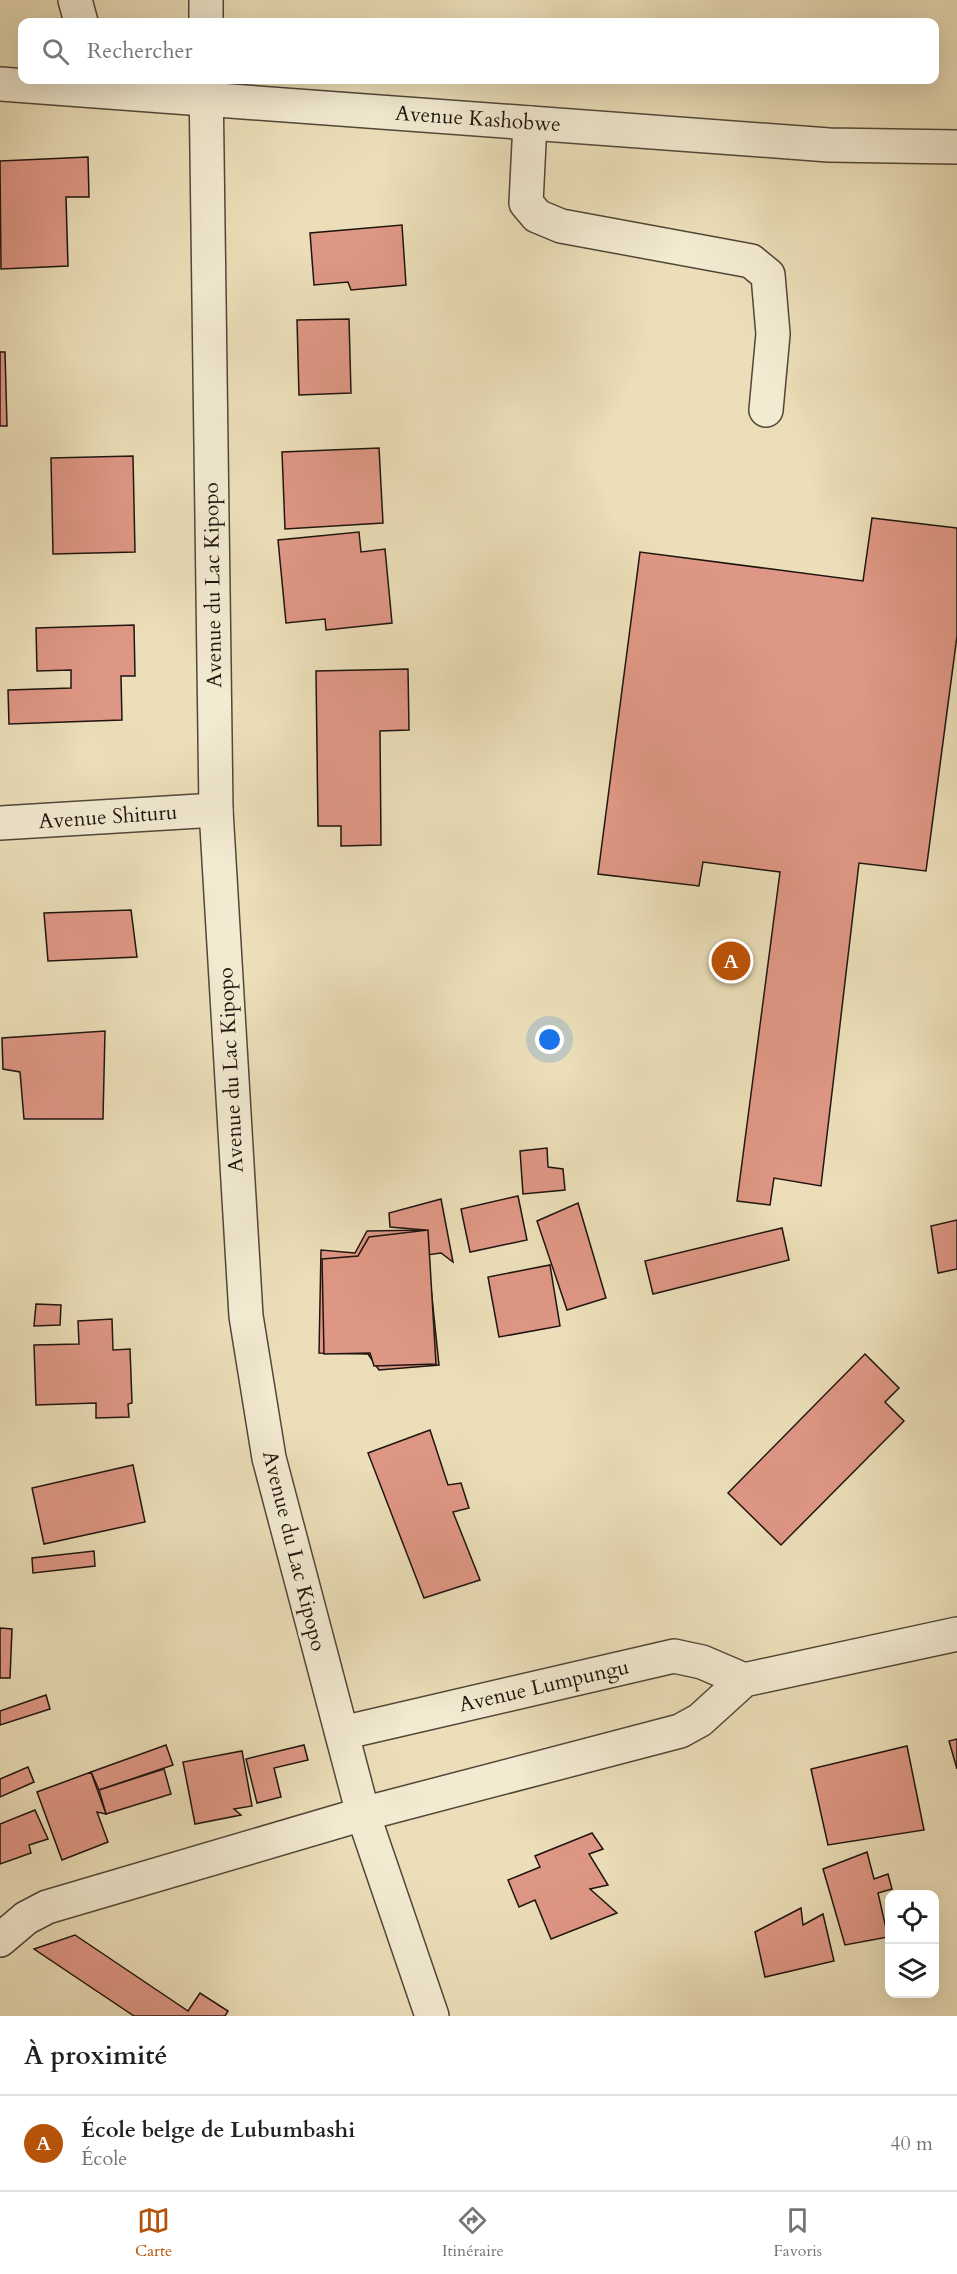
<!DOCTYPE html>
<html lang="fr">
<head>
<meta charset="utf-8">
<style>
  :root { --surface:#fff; --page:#f2f2f2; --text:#202124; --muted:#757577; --line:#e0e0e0; --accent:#b45309 }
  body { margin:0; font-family:Cardo,serif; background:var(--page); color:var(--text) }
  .controls { position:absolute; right:18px; bottom:18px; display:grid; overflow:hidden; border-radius:12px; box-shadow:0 6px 24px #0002 }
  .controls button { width:54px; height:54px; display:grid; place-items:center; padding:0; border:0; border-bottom:2px solid var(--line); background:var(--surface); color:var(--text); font:30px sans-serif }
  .you { position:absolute; left:550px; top:1040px; width:21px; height:21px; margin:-15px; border:4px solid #fff; border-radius:50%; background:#1a73e8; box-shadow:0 0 0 9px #1a73e833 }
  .badge { display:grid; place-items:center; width:39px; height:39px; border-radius:50%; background:var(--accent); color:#fff; font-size:20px; font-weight:700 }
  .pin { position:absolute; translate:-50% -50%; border:3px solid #fff; box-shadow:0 2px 6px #0006 }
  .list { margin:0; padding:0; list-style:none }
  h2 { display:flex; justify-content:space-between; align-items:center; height:78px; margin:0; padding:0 24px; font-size:26px }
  h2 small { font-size:20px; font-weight:400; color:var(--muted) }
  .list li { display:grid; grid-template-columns:39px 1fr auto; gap:18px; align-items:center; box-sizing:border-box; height:96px; padding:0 24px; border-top:2px solid var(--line) }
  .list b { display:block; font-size:22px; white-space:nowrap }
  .list p { margin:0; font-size:20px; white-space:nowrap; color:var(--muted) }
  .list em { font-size:20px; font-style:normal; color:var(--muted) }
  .icon { flex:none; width:33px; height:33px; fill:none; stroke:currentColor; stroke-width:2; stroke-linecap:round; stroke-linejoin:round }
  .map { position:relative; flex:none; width:957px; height:2016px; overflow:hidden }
  .search { position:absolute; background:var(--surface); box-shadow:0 6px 24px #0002; left:18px; right:18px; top:18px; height:66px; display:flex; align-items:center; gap:15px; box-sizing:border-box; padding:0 21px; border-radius:12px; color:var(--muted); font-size:22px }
  .sheet { height:174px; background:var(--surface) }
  nav { display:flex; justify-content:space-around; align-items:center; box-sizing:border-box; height:84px; border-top:2px solid var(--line); background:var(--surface); font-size:16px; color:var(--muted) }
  nav a { display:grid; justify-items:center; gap:3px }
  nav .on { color:var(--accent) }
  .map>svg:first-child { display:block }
</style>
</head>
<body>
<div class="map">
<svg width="957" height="2016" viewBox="0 0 957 2016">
  <rect width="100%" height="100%" fill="#ebdeb8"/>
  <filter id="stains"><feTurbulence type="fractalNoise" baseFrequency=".00333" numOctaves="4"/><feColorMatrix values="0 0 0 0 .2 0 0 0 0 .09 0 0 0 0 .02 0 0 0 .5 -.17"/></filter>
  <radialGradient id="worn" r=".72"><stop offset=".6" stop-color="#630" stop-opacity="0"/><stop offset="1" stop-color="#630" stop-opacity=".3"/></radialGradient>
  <g fill="#df9785" stroke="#1f150f" stroke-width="1.5">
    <polygon points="257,19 296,22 257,22"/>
    <polygon points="88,157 89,197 66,197 68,266 1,269 0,161"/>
    <polygon points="402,225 406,285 351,290 348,282 314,285 310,233"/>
    <polygon points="349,319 351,393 299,395 297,320"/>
    <polygon points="0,352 5,352 7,426 0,426"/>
    <polygon points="379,448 383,523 285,529 282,452"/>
    <polygon points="133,456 135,552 53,554 51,458"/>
    <polygon points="872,518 957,528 957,636 926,871 859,863 821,1186 774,1178 770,1205 737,1201 780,872 703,862 699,886 598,874 640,552 863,581"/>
    <polygon points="359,532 361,552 385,549 392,623 326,630 325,619 286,623 278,540"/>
    <polygon points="134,625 135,676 121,676 122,720 9,724 8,690 71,688 71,670 37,671 36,628"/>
    <polygon points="408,669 409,730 380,731 381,845 341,846 341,826 318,826 316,671"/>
    <polygon points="131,910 137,957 48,961 44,913"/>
    <polygon points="105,1031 103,1119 24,1119 20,1072 3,1069 2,1038"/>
    <polygon points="547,1148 548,1167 563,1169 565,1190 523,1194 520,1151"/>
    <polygon points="518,1196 527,1240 470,1252 461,1209"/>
    <polygon points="441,1199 453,1262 441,1253 427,1255 425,1230 390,1227 389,1213"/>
    <polygon points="578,1203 606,1298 567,1310 537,1221"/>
    <polygon points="957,1220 957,1269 938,1273 931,1226"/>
    <polygon points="782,1228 789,1260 653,1294 645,1261"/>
    <polygon points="425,1230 439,1365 379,1370 368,1354 319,1353 321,1250 355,1253 367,1231"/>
    <polygon points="428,1230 436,1364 374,1366 370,1353 324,1354 322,1259 358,1256 369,1237"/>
    <polygon points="550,1265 560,1326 499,1337 488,1277"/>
    <polygon points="36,1304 61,1305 60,1325 34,1326"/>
    <polygon points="112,1319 113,1350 130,1349 132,1403 128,1404 129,1417 96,1418 96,1403 36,1405 34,1345 79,1344 78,1321"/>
    <polygon points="865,1354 899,1388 885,1402 904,1421 781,1545 728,1493"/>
    <polygon points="430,1430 448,1485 461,1483 469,1508 453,1512 480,1580 424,1598 368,1453"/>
    <polygon points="133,1465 145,1522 44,1544 32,1488"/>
    <polygon points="94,1551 95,1566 33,1573 32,1558"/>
    <polygon points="0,1628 12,1629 10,1678 0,1678"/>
    <polygon points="46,1695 50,1709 0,1725 0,1711"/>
    <polygon points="957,1739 957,1769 949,1741"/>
    <polygon points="166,1745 173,1765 99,1790 91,1772"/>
    <polygon points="304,1745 308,1760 274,1768 281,1797 257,1803 246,1759"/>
    <polygon points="907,1746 924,1830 828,1845 811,1769"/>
    <polygon points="242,1751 252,1806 234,1809 241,1815 195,1824 183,1762"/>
    <polygon points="28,1767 34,1782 0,1797 0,1779"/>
    <polygon points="164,1769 171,1794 106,1814 99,1790"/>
    <polygon points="91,1772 106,1814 97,1812 108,1842 62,1860 37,1792"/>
    <polygon points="35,1810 48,1839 29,1845 31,1853 0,1864 0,1824"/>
    <polygon points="592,1833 603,1849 589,1854 608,1885 590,1889 617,1913 551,1939 535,1900 519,1907 508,1880 540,1867 535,1856"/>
    <polygon points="867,1852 874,1879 888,1874 892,1889 878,1893 888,1937 845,1945 823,1869"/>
    <polygon points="801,1908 803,1925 823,1914 834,1961 765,1977 755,1932"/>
    <polygon points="75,1935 188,2011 200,1993 228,2011 225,2016 134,2016 34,1949"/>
  </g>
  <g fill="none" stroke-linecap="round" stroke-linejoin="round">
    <defs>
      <g id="minor">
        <polyline points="75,0 81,22"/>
        <polyline points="206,22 206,0"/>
        <polyline points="206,80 216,810 246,1316 269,1458 363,1814 432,2016"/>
        <polyline points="0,84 829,145 957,147"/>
        <polyline points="530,123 526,203 537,216 561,226 751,261 768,275 773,334 766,410"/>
        <polyline points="0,823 216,810"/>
        <polyline points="342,1733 674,1656 702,1662 744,1680"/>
        <polyline points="0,1940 26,1918 47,1907 363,1814 680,1731 700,1720 744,1680 957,1634"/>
      </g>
    </defs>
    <use href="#minor" stroke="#524739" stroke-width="36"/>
    <use href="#minor" stroke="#f2ead1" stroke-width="33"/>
  </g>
  <g text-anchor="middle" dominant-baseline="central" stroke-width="6" stroke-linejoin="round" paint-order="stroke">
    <g font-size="21" fill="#1f150f" stroke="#f2ead1">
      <text transform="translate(478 119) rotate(4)">Avenue Kashobwe</text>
      <text transform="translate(213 585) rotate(-91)">Avenue du Lac Kipopo</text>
      <text transform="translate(108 817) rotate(-4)">Avenue Shituru</text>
      <text transform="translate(231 1070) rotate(-93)">Avenue du Lac Kipopo</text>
      <text transform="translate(294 1551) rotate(76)">Avenue du Lac Kipopo</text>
      <text transform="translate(544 1686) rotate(-13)">Avenue Lumpungu</text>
    </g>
  </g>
  <rect width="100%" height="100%" filter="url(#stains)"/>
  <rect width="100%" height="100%" fill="url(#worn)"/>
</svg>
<div class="controls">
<button><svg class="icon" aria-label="locate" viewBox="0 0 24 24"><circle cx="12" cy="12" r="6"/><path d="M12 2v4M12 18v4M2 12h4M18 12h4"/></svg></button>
<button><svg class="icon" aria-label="layers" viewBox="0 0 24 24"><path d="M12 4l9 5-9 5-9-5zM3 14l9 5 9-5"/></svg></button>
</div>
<div class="you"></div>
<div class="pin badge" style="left:731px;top:961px">A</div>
<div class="search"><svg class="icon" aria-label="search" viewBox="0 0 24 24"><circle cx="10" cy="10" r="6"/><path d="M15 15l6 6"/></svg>Rechercher</div>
</div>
<section class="sheet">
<h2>À proximité<small></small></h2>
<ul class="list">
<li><span class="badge">A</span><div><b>École belge de Lubumbashi</b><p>École</p></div><em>40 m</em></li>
</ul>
</section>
<nav>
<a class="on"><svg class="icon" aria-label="map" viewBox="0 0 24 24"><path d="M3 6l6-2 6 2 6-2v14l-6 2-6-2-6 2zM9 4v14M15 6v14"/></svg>Carte</a>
<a><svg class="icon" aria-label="directions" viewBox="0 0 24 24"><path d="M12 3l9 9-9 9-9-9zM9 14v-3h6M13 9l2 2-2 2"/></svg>Itinéraire</a>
<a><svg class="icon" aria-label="saved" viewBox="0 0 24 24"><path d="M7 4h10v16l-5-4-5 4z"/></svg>Favoris</a>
</nav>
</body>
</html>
